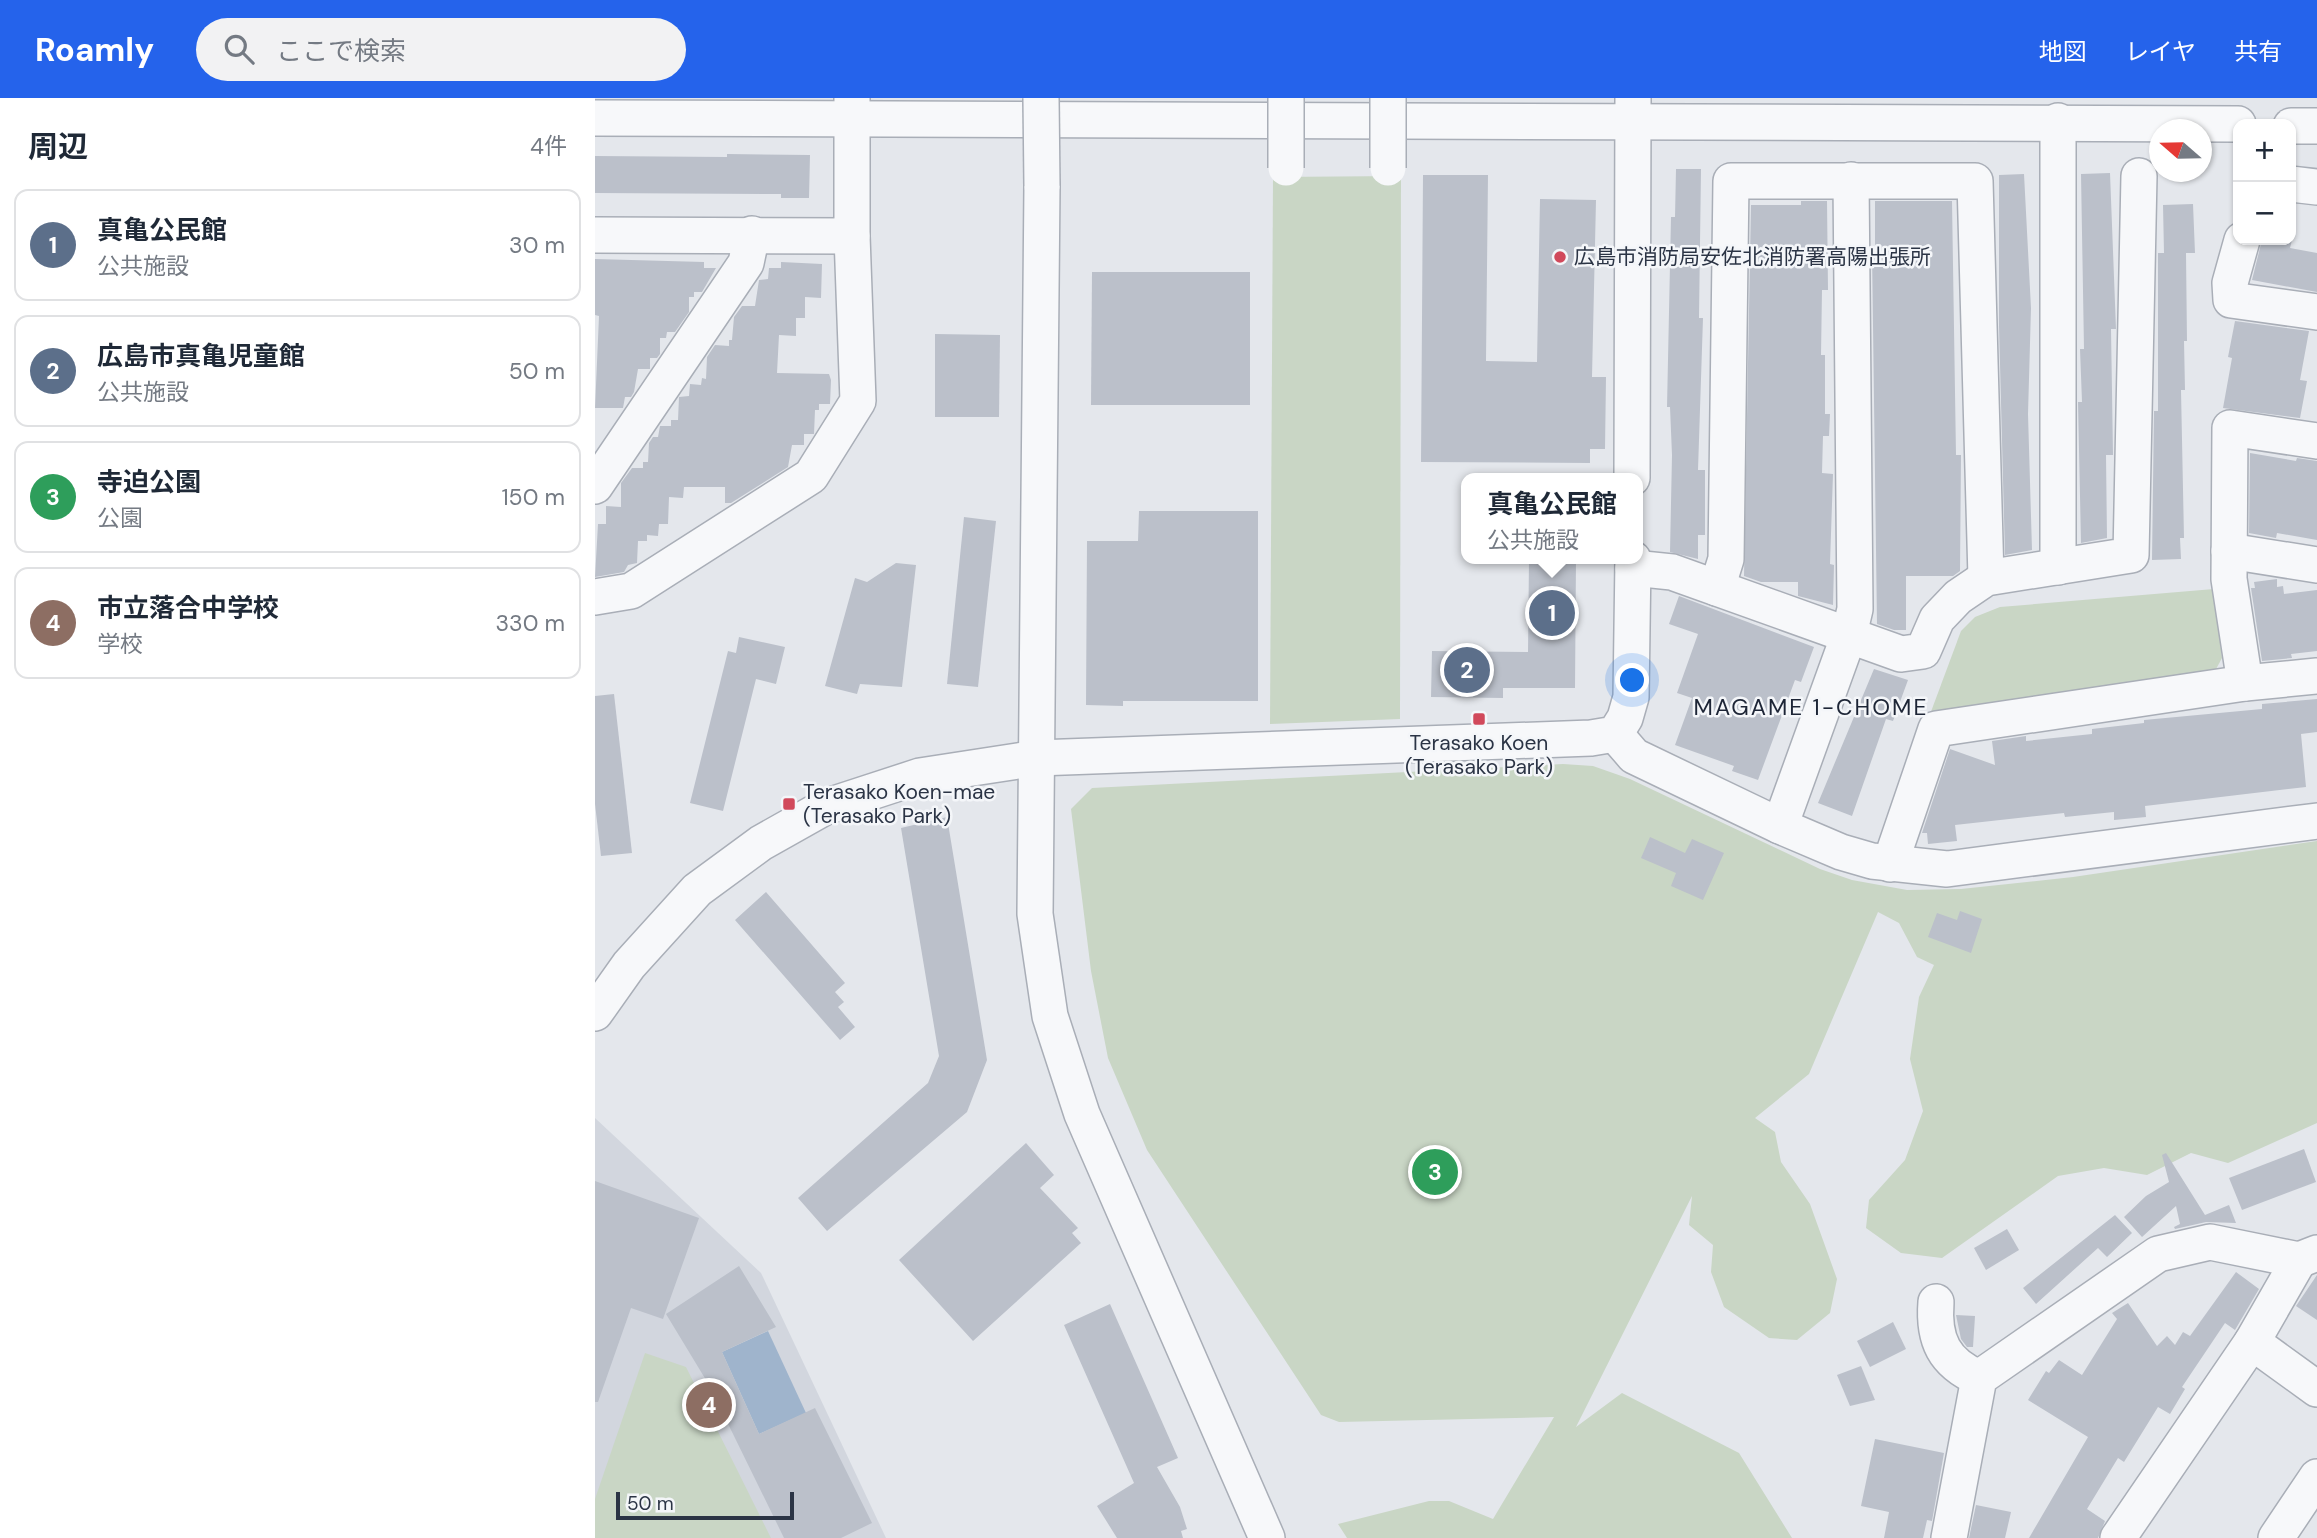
<!DOCTYPE html>
<html lang="ja">
<head>
<meta charset="utf-8">
<style>
  :root { --surface:#fff; --page:#f2f2f3; --text:#1f2937; --muted:#747a83; --line:#e0e1e3; --accent:#2563eb }
  body { margin:0; font-family:"DM Sans","Noto Sans JP",sans-serif; background:var(--page); color:var(--text) }
  .controls { position:absolute; right:21px; top:21px; display:grid; overflow:hidden; border-radius:14px; box-shadow:0 2px 5px #0004 }
  .controls button { width:63px; height:63px; display:grid; place-items:center; padding:0; border:0; border-bottom:2px solid var(--line); background:var(--surface); color:var(--text); font:35px sans-serif }
  .compass { position:absolute; left:1554px; top:21px; width:63px; height:63px; border-radius:50%; background:var(--surface); box-shadow:0 2px 5px #0004; rotate:290deg }
  .scale { position:absolute; left:21px; bottom:18px; width:178px; box-sizing:border-box; padding-left:7px; border:4px solid #2b3445; border-top:0; font-size:19px; line-height:24px; white-space:nowrap; color:#2b3445; -webkit-text-stroke:5px #f4f6f9; paint-order:stroke }
  .you { position:absolute; left:1038px; top:583px; width:24px; height:24px; margin:-18px; border:5px solid #fff; border-radius:50%; background:#1a73e8; box-shadow:0 0 0 10px #1a73e833 }
  .badge { display:grid; place-items:center; width:46px; height:46px; border-radius:50%; background:var(--accent); color:#fff; font-size:23px; font-weight:700 }
  .pin { position:absolute; translate:-50% -50%; border:4px solid #fff; box-shadow:0 2px 7px #0006 }
  .popup { position:absolute; left:866px; top:375px; width:182px; height:91px; box-sizing:border-box; display:grid; place-content:center; border-radius:14px; background:var(--surface); filter:drop-shadow(0 2px 5px #0005); font-size:23px; white-space:nowrap; color:var(--muted) }
  .popup b { font-size:26px; color:var(--text) }
  .popup::after { content:''; position:absolute; left:50%; top:100%; margin-left:-14px; border:14px solid transparent; border-top-color:var(--surface) }
  .list { margin:0; padding:0; list-style:none }
  h2 { display:flex; justify-content:space-between; align-items:center; height:91px; margin:0; padding:0 28px; font-size:30px }
  h2 small { font-size:23px; font-weight:400; color:var(--muted) }
  .list li { display:grid; grid-template-columns:46px 1fr auto; gap:21px; align-items:center; box-sizing:border-box; height:112px; margin:0 14px 14px; padding:0 14px; border:2px solid var(--line); border-radius:14px }
  .list b { display:block; font-size:26px; white-space:nowrap }
  .list p { margin:0; font-size:23px; white-space:nowrap; color:var(--muted) }
  .list em { font-size:23px; font-style:normal; color:var(--muted) }
  .icon { flex:none; width:38px; height:38px; fill:none; stroke:currentColor; stroke-width:2; stroke-linecap:round; stroke-linejoin:round }
  .map { position:relative; flex:none; width:1722px; height:1440px; overflow:hidden }
  header { display:flex; align-items:center; gap:42px; box-sizing:border-box; height:98px; padding:0 35px; background:var(--accent); color:#fff }
  header strong { font-size:33px }
  nav { display:flex; gap:38px; margin-inline-start:auto; font-size:24px }
  .search { width:490px; height:63px; background:var(--page); display:flex; align-items:center; gap:18px; box-sizing:border-box; padding:0 24px; border-radius:38px; color:var(--muted); font-size:26px }
  main { display:flex }
  aside { flex:1; background:var(--surface) }
  .map>svg:first-child { display:block }
</style>
</head>
<body>
<header>
<strong>Roamly</strong>
<div class="search"><svg class="icon" aria-label="search" viewBox="0 0 24 24"><circle cx="10" cy="10" r="6"/><path d="M15 15l6 6"/></svg>ここで検索</div>
<nav><a>地図</a><a>レイヤ</a><a>共有</a></nav>
</header>
<main>
<aside>
<h2>周辺<small>4件</small></h2>
<ul class="list">
<li><span class="badge" style="background:#5c6f8a">1</span><div><b>真亀公民館</b><p>公共施設</p></div><em>30 m</em></li>
<li><span class="badge" style="background:#5c6f8a">2</span><div><b>広島市真亀児童館</b><p>公共施設</p></div><em>50 m</em></li>
<li><span class="badge" style="background:#2e9e5b">3</span><div><b>寺迫公園</b><p>公園</p></div><em>150 m</em></li>
<li><span class="badge" style="background:#8d6e63">4</span><div><b>市立落合中学校</b><p>学校</p></div><em>330 m</em></li>
</ul>
</aside>
<div class="map">
<svg width="1722" height="1440" viewBox="0 0 1722 1440">
  <rect width="100%" height="100%" fill="#e4e7ec"/>
  <polygon fill="#d2d6de" points="0,1020 166,1175 291,1440 0,1440"/>
  <g fill="#c9d6c5">
    <polygon points="806,78 805,621 675,626 678,79"/>
    <polygon points="1619,491 1627,560 1620,573 1334,619 1366,533 1380,519 1405,509"/>
    <polygon points="968,666 998,668 1035,681 1225,771 1257,782 1312,792 1366,791 1478,779 1722,743 1722,1025 1633,1065 1596,1055 1552,1077 1509,1070 1463,1078 1347,1160 1306,1155 1271,1130 1274,1102 1310,1062 1328,1013 1315,961 1324,899 1339,867 1322,859 1304,825 1283,814 1214,976 1160,1020 1180,1034 1186,1064 1215,1106 1242,1181 1235,1215 1202,1242 1174,1240 1129,1209 1116,1174 1118,1147 1094,1127 1097,1098 981,1329 1027,1295 1144,1355 1197,1440 752,1440 743,1426 834,1403 854,1403 898,1421 959,1319 744,1324 726,1317 552,1052 513,960 496,873 476,711 497,690"/>
    <polygon points="50,1255 91,1269 176,1440 0,1440 0,1401"/>
  </g>
  <polygon fill="#9fb4cc" points="173,1233 211,1315 164,1336 127,1254"/>
  <g fill="#bbc0ca">
    <polygon points="132,56 215,57 214,100 186,100 186,96 0,95 0,58 132,59"/>
    <polygon points="1081,71 1106,71 1104,220 1108,220 1103,372 1110,372 1110,437 1103,437 1103,461 1075,454 1077,357 1075,309 1072,309 1076,119 1080,119"/>
    <polygon points="1515,75 1521,231 1516,231 1518,357 1511,357 1512,440 1486,445 1483,304 1487,304 1485,251 1489,251 1486,76"/>
    <polygon points="1429,76 1436,210 1433,316 1437,452 1410,457 1404,228 1404,77"/>
    <polygon points="828,77 893,77 891,263 942,264 945,101 1001,102 997,279 1011,279 1010,351 995,351 995,365 826,364"/>
    <polygon points="1206,103 1232,103 1233,192 1227,192 1226,257 1230,257 1230,316 1235,316 1234,338 1228,338 1227,375 1238,376 1235,466 1239,467 1238,507 1203,498 1203,484 1166,484 1149,478 1156,107 1206,107"/>
    <polygon points="1280,103 1357,103 1361,357 1366,357 1365,473 1358,478 1311,478 1311,532 1299,532 1282,526 1277,153 1280,153"/>
    <polygon points="1598,106 1600,155 1591,155 1592,243 1589,243 1590,292 1586,292 1589,440 1585,440 1586,461 1557,462 1559,313 1563,313 1563,155 1569,155 1568,107"/>
    <polygon points="1667,142 1697,142 1695,150 1722,155 1722,194 1657,182"/>
    <polygon points="0,161 109,164 109,170 121,170 107,194 99,194 99,199 94,199 94,214 80,234 72,234 71,240 65,240 65,256 62,260 55,260 55,271 43,271 39,294 36,299 30,299 28,310 0,310 4,218 0,217"/>
    <polygon points="186,164 227,166 226,200 210,199 210,220 201,220 201,238 184,237 182,275 234,276 236,282 235,306 224,306 224,312 220,312 219,336 209,336 209,347 197,347 193,369 136,405 130,405 130,389 89,389 88,400 74,399 73,426 64,426 63,438 52,437 52,443 43,443 42,465 33,467 29,474 0,479 3,426 11,426 11,408 26,409 26,385 37,370 48,370 48,364 53,364 54,345 58,339 63,339 65,328 76,328 76,322 83,322 84,299 94,298 95,286 106,287 107,280 111,281 112,259 120,247 134,248 134,242 137,242 139,219 147,208 160,208 164,182 173,181 174,170 186,170"/>
    <polygon points="497,174 655,174 655,307 496,307"/>
    <polygon points="1640,223 1714,233 1705,282 1712,283 1705,320 1628,310 1637,260 1633,259"/>
    <polygon points="340,236 405,237 404,319 340,319"/>
    <polygon points="1655,355 1701,363 1702,360 1722,363 1722,442 1682,435 1681,440 1654,435"/>
    <polygon points="544,413 663,413 663,603 528,603 528,608 491,607 492,443 543,443"/>
    <polygon points="369,419 401,423 383,589 352,586"/>
    <polygon points="934,461 981,461 980,590 908,590 908,600 836,599 837,553 933,554"/>
    <polygon points="301,465 321,467 307,589 265,586 262,596 230,588 260,480 272,484"/>
    <polygon points="1682,481 1682,489 1688,488 1689,496 1722,492 1722,553 1696,556 1697,560 1667,563 1656,490 1660,490 1659,484"/>
    <polygon points="1084,498 1219,549 1206,584 1200,582 1163,682 1137,673 1139,668 1080,647 1097,600 1082,595 1103,536 1074,526"/>
    <polygon points="144,539 190,549 181,586 161,581 128,713 95,705 133,553 141,555"/>
    <polygon points="1279,571 1313,582 1298,623 1291,621 1257,718 1223,705"/>
    <polygon points="19,596 37,755 6,758 0,706 0,598"/>
    <polygon points="1722,601 1722,634 1706,636 1711,689 1550,708 1551,719 1519,722 1519,714 1470,719 1469,715 1360,727 1362,743 1333,746 1332,735 1327,735 1355,651 1400,667 1397,643 1431,638 1431,643 1497,636 1497,631 1549,625 1549,622 1667,611 1667,606"/>
    <polygon points="352,719 392,962 372,1014 232,1133 203,1100 333,985 344,958 306,730"/>
    <polygon points="1055,739 1090,755 1097,741 1129,755 1108,802 1076,788 1081,775 1046,760"/>
    <polygon points="171,794 250,885 240,894 249,904 243,909 260,929 245,942 140,822"/>
    <polygon points="1365,813 1387,821 1376,855 1333,839 1342,815 1362,822"/>
    <polygon points="431,1045 459,1077 445,1090 483,1130 477,1135 486,1145 378,1243 304,1162"/>
    <polygon points="1709,1051 1721,1084 1647,1112 1634,1080"/>
    <polygon points="1571,1055 1610,1117 1634,1107 1641,1125 1611,1124 1580,1131 1579,1129 1585,1126 1581,1108 1547,1139 1529,1119 1551,1098 1574,1084 1567,1057"/>
    <polygon points="0,1083 104,1120 68,1221 36,1210 3,1304 0,1304"/>
    <polygon points="1520,1117 1537,1135 1512,1159 1503,1150 1441,1206 1428,1190"/>
    <polygon points="1412,1131 1424,1152 1391,1172 1379,1150"/>
    <polygon points="144,1168 181,1229 127,1254 164,1336 220,1310 277,1425 246,1440 189,1440 114,1287 71,1216"/>
    <polygon points="1641,1174 1664,1191 1640,1232 1630,1225 1587,1289 1590,1291 1575,1316 1563,1309 1529,1364 1523,1360 1492,1411 1510,1423 1503,1440 1434,1440 1493,1339 1433,1302 1451,1273 1454,1275 1464,1262 1487,1277 1522,1221 1517,1215 1533,1205 1562,1248 1572,1238 1580,1247 1588,1234 1595,1238"/>
    <polygon points="1722,1177 1722,1222 1701,1208"/>
    <polygon points="515,1206 583,1360 562,1369 585,1409 592,1431 586,1433 588,1440 522,1440 502,1408 539,1385 469,1227"/>
    <polygon points="1361,1217 1380,1218 1378,1249 1372,1249 1366,1241"/>
    <polygon points="1298,1224 1311,1251 1275,1269 1262,1243"/>
    <polygon points="1266,1268 1280,1302 1255,1308 1242,1277"/>
    <polygon points="1280,1341 1349,1355 1337,1423 1332,1422 1328,1440 1289,1440 1294,1414 1266,1408"/>
    <polygon points="1381,1407 1416,1414 1410,1440 1374,1440"/>
  </g>
  <g fill="none" stroke-linecap="round" stroke-linejoin="round">
    <defs>
      <g id="minor">
        <polyline points="0,20 1643,26"/>
        <polyline points="1696,28 1722,28"/>
        <polyline points="1696,86 1722,89"/>
        <polyline points="447,88 440,816 455,918 487,1016 672,1440"/>
        <polyline points="0,137 257,138 257,0"/>
        <polyline points="1647,142 1635,185 1636,202 1722,214"/>
        <polyline points="1037,380 1038,0"/>
        <polyline points="0,388 151,165 157,136"/>
        <polyline points="1634,453 1722,467"/>
        <polyline points="1463,469 1463,23"/>
        <polyline points="1038,470 1077,474 1306,556 1328,553 1342,521 1363,499 1391,480 1536,457 1544,78"/>
        <polyline points="1122,490 1131,461 1136,83 1380,83 1391,480"/>
        <polyline points="0,499 36,493 216,378 263,303 257,138"/>
        <polyline points="1650,585 1634,481 1635,330 1722,343"/>
        <polyline points="1020,636 1039,658 1185,728 1246,754 1277,763 1352,771 1722,723"/>
        <polyline points="1185,728 1254,537 1260,511 1256,82"/>
        <polyline points="1295,766 1341,631 1650,585 1722,578"/>
        <polyline points="0,915 34,867 102,792 166,745 230,709 325,678 442,660 996,640 1020,636 1030,620 1036,599 1038,461"/>
        <path d="M1341 1204C1338 1242 1349 1265 1384 1280"/>
        <polyline points="1657,1244 1722,1291"/>
        <polyline points="1354,1440 1384,1280 1563,1156 1615,1144 1704,1162 1722,1155"/>
        <polyline points="1523,1440 1657,1244 1704,1162"/>
        <polyline points="1681,1440 1722,1379"/>
      </g>
    </defs>
    <use href="#minor" stroke="#a9aeb7" stroke-width="38"/>
    <use href="#minor" stroke="#f7f8fa" stroke-width="35"/>
    <defs>
      <g id="minor-bridge">
        <polyline points="446,0 447,88"/>
        <polyline points="793,0 793,70"/>
        <polyline points="691,70 691,0"/>
      </g>
    </defs>
    <use href="#minor-bridge" stroke="#a9aeb7" stroke-width="38" stroke-linecap="butt"/>
    <use href="#minor-bridge" stroke="#f7f8fa" stroke-width="35"/>
  </g>
  <g fill="#d1495b" stroke="#f4f6f9" stroke-width="2.5">
    <circle cx="965" cy="159" r="7"/>
    <rect x="877" y="614" width="14" height="14" rx="3.5"/>
    <rect x="187" y="699" width="14" height="14" rx="3.5"/>
  </g>
  <g text-anchor="middle" dominant-baseline="central" stroke-width="5" stroke-linejoin="round" paint-order="stroke">
    <g font-size="21" fill="#2b3445" stroke="#f4f6f9" text-anchor="start">
      <text x="979" y="159">広島市消防局安佐北消防署高陽出張所</text>
      <text x="884" y="645" text-anchor="middle">Terasako Koen<tspan x="884" dy="24">(Terasako Park)</tspan></text>
      <text x="208" y="694">Terasako Koen-mae<tspan x="208" dy="24">(Terasako Park)</tspan></text>
    </g>
    <g font-size="23" letter-spacing="2" fill="#1d2536" stroke="#f4f6f9">
      <text x="1216" y="609">MAGAME 1-CHOME</text>
    </g>
  </g>
</svg>
<div class="controls">
<button>+</button>
<button>−</button>
</div>
<svg class="compass" viewBox="-18 -18 36 36"><path d="M0-13l5 13h-10z" fill="#e53935"/><path d="M0 13l5-13h-10z" fill="#747a83"/></svg>
<div class="scale">50 m</div>
<div class="you"></div>
<div class="pin badge" style="left:957px;top:515px;background:#5c6f8a">1</div>
<div class="popup"><b>真亀公民館</b>公共施設</div>
<div class="pin badge" style="left:872px;top:572px;background:#5c6f8a">2</div>
<div class="pin badge" style="left:840px;top:1074px;background:#2e9e5b">3</div>
<div class="pin badge" style="left:114px;top:1307px;background:#8d6e63">4</div>
</div>
</main>
</body>
</html>
